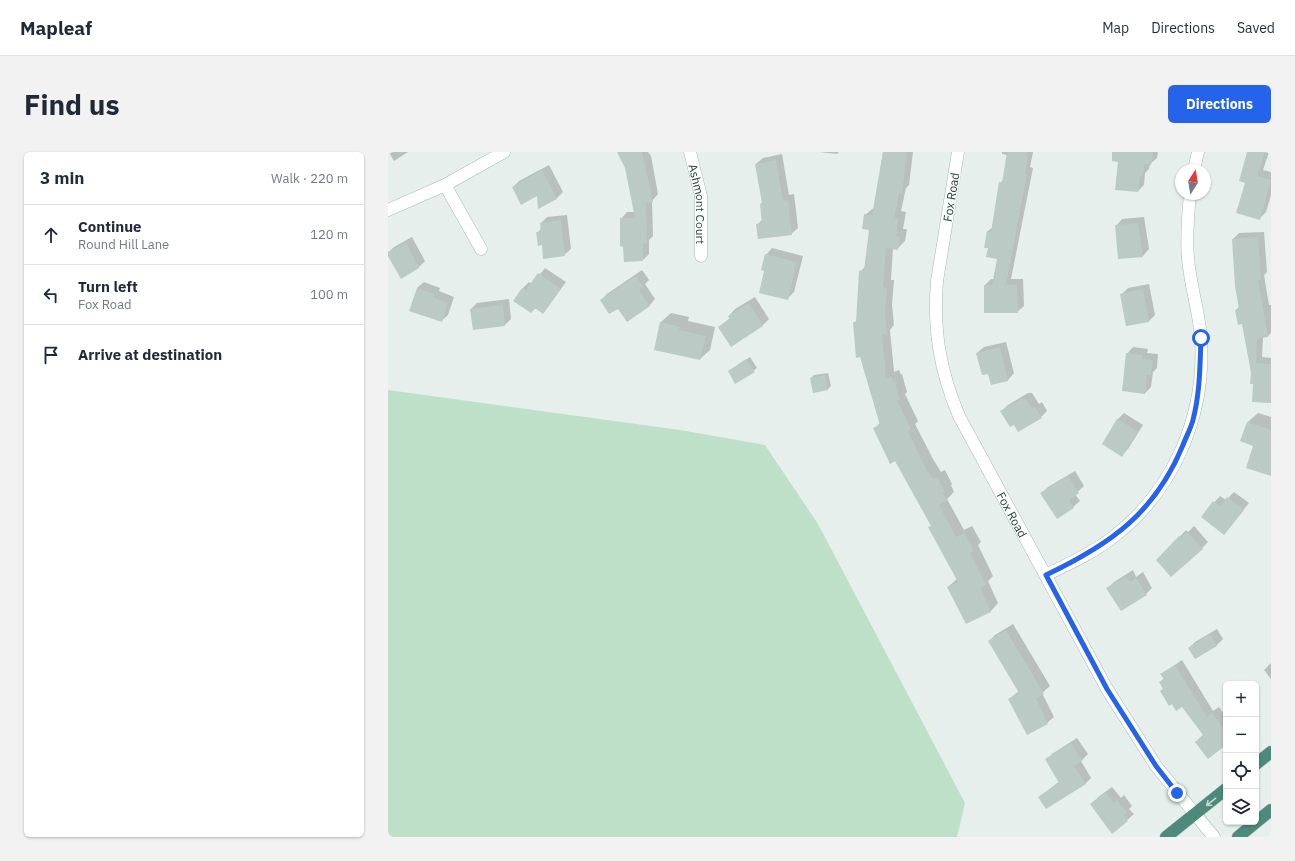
<!DOCTYPE html>
<html lang="en">
<head>
<meta charset="utf-8">
<style>
  :root { --surface:#fff; --page:#f2f2f3; --text:#1f2937; --muted:#747a83; --line:#e0e1e3; --accent:#2563eb }
  body { margin:0; font-family:"IBM Plex Sans",sans-serif; background:var(--page); color:var(--text) }
  .controls { position:absolute; right:12px; bottom:12px; display:grid; overflow:hidden; border-radius:6px; box-shadow:0 1px 3px #0004 }
  .controls button { width:36px; height:36px; display:grid; place-items:center; padding:0; border:0; border-bottom:1px solid var(--line); background:var(--surface); color:var(--text); font:20px sans-serif }
  .compass { position:absolute; left:787px; top:12px; width:36px; height:36px; border-radius:50%; background:var(--surface); box-shadow:0 1px 3px #0004; rotate:12deg }
  .stop { position:absolute; width:12px; height:12px; margin:-9px; border:3px solid #2563eb; border-radius:50%; background:#fff }
  .stop.end { background:#2563eb; border-color:#fff; box-shadow:0 1px 4px #0008 }
  .list { margin:0; padding:0; list-style:none }
  h2 { display:flex; justify-content:space-between; align-items:center; height:52px; margin:0; padding:0 16px; font-size:17px }
  h2 small { font-size:13px; font-weight:400; color:var(--muted) }
  .list li { display:grid; grid-template-columns:26px 1fr auto; gap:12px; align-items:center; box-sizing:border-box; height:60px; padding:0 16px; border-top:1px solid var(--line) }
  .list b { display:block; font-size:15px; white-space:nowrap }
  .list p { margin:0; font-size:13px; white-space:nowrap; color:var(--muted) }
  .list em { font-size:13px; font-style:normal; color:var(--muted) }
  .icon { flex:none; width:22px; height:22px; fill:none; stroke:currentColor; stroke-width:2; stroke-linecap:round; stroke-linejoin:round }
  .map { position:relative; flex:none; width:883px; height:685px; overflow:hidden; border-radius:6px }
  header { display:flex; align-items:center; gap:24px; box-sizing:border-box; height:56px; padding:0 20px; background:var(--surface); border-bottom:1px solid var(--line) }
  header strong { font-size:19px }
  nav { display:flex; gap:22px; margin-inline-start:auto; font-size:14px }
  .intro { display:flex; align-items:center; justify-content:space-between; box-sizing:border-box; height:96px; padding:0 24px }
  h1 { margin:0; font-size:28px }
  .button { padding:10px 18px; border-radius:6px; background:var(--accent); color:#fff; font-size:14px; font-weight:700 }
  main { display:flex; gap:24px; padding:0 24px }
  aside { flex:1; background:var(--surface); border-radius:6px; box-shadow:0 1px 3px #0004 }
  .map>svg:first-child { display:block }
</style>
</head>
<body>
<header>
<strong>Mapleaf</strong>
<nav><a>Map</a><a>Directions</a><a>Saved</a></nav>
</header>
<div class="intro"><h1>Find us</h1><a class="button">Directions</a></div>
<main>
<aside>
<h2>3 min<small>Walk · 220 m</small></h2>
<ul class="list">
<li><svg class="icon" aria-label="ahead" viewBox="0 0 24 24"><path d="M12 20V5M6 11l6-6 6 6"/></svg><div><b>Continue</b><p>Round Hill Lane</p></div><em>120 m</em></li>
<li><svg class="icon" aria-label="left" viewBox="0 0 24 24"><path d="M17 20v-9H6M10 6l-5 5 5 5"/></svg><div><b>Turn left</b><p>Fox Road</p></div><em>100 m</em></li>
<li><svg class="icon" aria-label="arrive" viewBox="0 0 24 24"><path d="M6 21V4h12l-3 4 3 4H6"/></svg><div><b>Arrive at destination</b></div></li>
</ul>
</aside>
<div class="map">
<svg width="883" height="685" viewBox="0 0 883 685">
  <rect width="100%" height="100%" fill="#e6efeb"/>
  <polygon fill="#bfe0c8" points="0,238 292,278 377,293 430,372 577,651 569,685 0,685"/>
  <g fill="#0003">
    <polygon points="0,0 20,0 6,9 2,2 0,3"/>
    <polygon points="230,0 260,0 263,4 270,42 264,49 265,84 261,88 261,102 255,108 233,67 239,60 247,60 238,16"/>
    <polygon points="431,0 451,0 449,2"/>
    <polygon points="495,0 525,0 521,33 518,36 513,59 518,60 515,77 519,77 517,89 509,97 505,96 503,128 506,128 504,153 506,173 502,178 506,220 511,218 513,223 514,222 519,240 517,242 530,269 527,272 545,307 553,320 557,318 564,332 563,333 566,340 559,347 576,378 584,374 593,390 590,393 605,424 600,429 610,451 603,459 579,471 560,435 569,427 542,375 544,373 508,307 486,277 493,270 466,171 469,168 472,120 478,114 482,77 477,63 487,55"/>
    <polygon points="614,0 645,0 642,15 645,16 623,127 635,127 636,154 629,160 597,133 603,127 606,127 611,106 601,96 600,79 605,75 612,31 615,28 620,3 614,2"/>
    <polygon points="733,0 770,0 769,6 762,12 761,17 757,21 756,33 750,39"/>
    <polygon points="861,0 881,0 875,18 883,20 883,43 878,60 872,66 858,30"/>
    <polygon points="394,2 401,43 406,42 410,76 403,82 370,72 375,67 373,52 375,50 368,12 375,6"/>
    <polygon points="161,13 175,40 169,46 151,55 150,43 125,35 131,29"/>
    <polygon points="179,63 183,97 176,103 155,92 149,81 154,76 153,71 159,65"/>
    <polygon points="756,65 761,97 755,104 731,106 728,74 734,67"/>
    <polygon points="876,80 879,120 876,123 881,153 883,153 883,181 880,184 875,185 874,205 883,206 883,250 866,232 855,171 848,158 851,155 845,87 851,81"/>
    <polygon points="24,85 37,109 31,115 13,125 0,101 6,95"/>
    <polygon points="384,96 415,104 406,140 399,147 378,118 378,103"/>
    <polygon points="157,116 178,130 155,161 148,156 143,160 127,149 135,136 141,130 144,132"/>
    <polygon points="254,118 261,128 257,132 267,147 261,154 230,155 213,148 219,142"/>
    <polygon points="36,130 52,136 51,139 66,145 60,163 53,169 29,136"/>
    <polygon points="761,132 767,163 761,169 739,173 734,142 740,136"/>
    <polygon points="367,145 381,167 375,173 343,193 331,175 342,166 341,164 347,157"/>
    <polygon points="121,147 123,167 117,173 83,157 89,151"/>
    <polygon points="283,161 301,165 300,169 327,175 322,198 312,207 268,198 273,170"/>
    <polygon points="618,190 626,221 620,228 604,232 601,220 589,201 596,195"/>
    <polygon points="745,195 760,197 759,201 770,202 769,216 765,220 763,235 757,241 739,202"/>
    <polygon points="362,205 369,216 348,231 341,219"/>
    <polygon points="440,221 443,234 440,237 423,226 426,223"/>
    <polygon points="640,241 644,241 651,252 654,250 659,259 653,265 626,271 614,259 620,253"/>
    <polygon points="736,261 755,273 740,297 734,303 715,292 730,267"/>
    <polygon points="870,261 883,265 883,320 867,293 854,289 860,270"/>
    <polygon points="687,319 696,334 687,342 692,349 685,355 654,341 660,335"/>
    <polygon points="846,340 861,351 836,382 814,365 832,344 838,348"/>
    <polygon points="806,374 820,390 814,396 770,408 798,378 800,380"/>
    <polygon points="745,418 748,425 755,420 764,436 758,442 720,436 726,430"/>
    <polygon points="625,472 662,534 654,541 666,565 659,571 621,547 631,539 601,489 607,483"/>
    <polygon points="829,477 835,487 829,493 807,506 801,496 807,490"/>
    <polygon points="794,508 825,559 831,555 838,565 838,592 808,590 816,582 794,554 784,551 773,539 776,536 772,530 776,526 774,522"/>
    <polygon points="883,511 883,527 876,518"/>
    <polygon points="689,586 700,602 693,609 703,626 697,632 651,645 672,629 658,608 664,602"/>
    <polygon points="724,635 733,646 736,643 744,654 741,657 746,662 739,668 709,646"/>
  </g>
  <g fill="#bbcac4">
    <polygon points="229,0 254,0 265,50 258,51 259,91 255,92 255,109 236,110 235,95 232,94 232,66 247,66 237,16"/>
    <polygon points="495,0 519,0 514,42 511,41 506,67 510,67 508,84 512,85 510,98 498,96 495,135 499,136 497,161 499,182 494,182 498,227 504,225 505,230 507,229 512,248 509,249 523,277 520,279 537,315 545,327 549,325 557,340 555,341 559,349 551,353 568,385 576,381 586,399 582,401 598,433 592,436 603,460 578,472 559,435 570,430 540,375 543,374 507,309 502,312 485,276 492,273 472,205 468,206 465,170 468,170 471,119 476,118 481,78 474,77 476,62 484,63"/>
    <polygon points="619,0 640,0 637,22 639,22 618,133 629,133 630,161 596,161 596,133 604,133 609,107 598,105 600,96 596,96 599,79 603,80 611,30 614,31"/>
    <polygon points="724,0 765,0 763,13 757,12 755,24 752,24 750,40 727,38 730,10 724,9"/>
    <polygon points="859,0 877,0 869,24 883,28 872,68 848,61 857,31 851,29"/>
    <polygon points="388,8 395,49 400,48 404,83 370,87 368,72 374,71 372,52 374,51 367,12"/>
    <polygon points="154,18 169,47 150,57 149,44 133,53 124,35"/>
    <polygon points="173,68 177,104 155,107 154,93 150,94 148,80 153,80 152,71"/>
    <polygon points="750,71 755,105 730,107 727,73"/>
    <polygon points="870,85 873,127 870,128 880,185 869,187 868,211 883,212 883,251 864,250 865,232 862,232 863,221 854,172 850,173 847,158 851,157 847,134 844,87"/>
    <polygon points="18,91 31,116 13,127 0,104 0,100"/>
    <polygon points="377,102 409,110 400,148 371,141 376,119 373,118"/>
    <polygon points="150,121 173,137 155,162 147,156 143,161 125,149 134,136 138,138"/>
    <polygon points="248,124 255,135 251,138 262,154 239,170 230,157 221,162 212,148"/>
    <polygon points="29,136 47,142 45,145 60,151 54,170 21,159"/>
    <polygon points="755,137 761,170 738,174 732,142"/>
    <polygon points="361,151 375,174 343,195 330,175 342,167 340,164"/>
    <polygon points="115,153 117,174 85,178 82,157"/>
    <polygon points="272,170 292,175 291,178 318,184 312,208 266,198"/>
    <polygon points="612,195 620,229 603,233 600,222 594,223 588,201"/>
    <polygon points="738,201 754,203 754,207 765,208 763,223 759,223 757,242 734,239"/>
    <polygon points="358,207 367,220 347,232 340,219"/>
    <polygon points="437,223 440,238 425,241 422,226"/>
    <polygon points="633,247 638,247 644,257 647,255 654,266 630,280 626,273 622,275 612,259"/>
    <polygon points="729,267 750,279 734,305 714,292"/>
    <polygon points="859,270 883,278 883,324 858,316 865,294 852,289"/>
    <polygon points="680,324 691,341 681,348 686,356 669,367 652,341"/>
    <polygon points="839,345 856,358 836,383 813,365 825,349 832,354"/>
    <polygon points="799,380 815,397 783,425 768,408 791,384 793,386"/>
    <polygon points="738,424 742,430 748,426 759,443 733,459 718,436"/>
    <polygon points="618,478 656,542 648,546 660,572 639,583 620,547 631,541 600,489"/>
    <polygon points="822,482 829,494 807,507 800,496"/>
    <polygon points="787,513 819,565 824,561 838,580 838,593 820,607 807,590 815,583 794,555 788,559 784,552 781,554 772,539 775,537 771,530 776,527 772,522"/>
    <polygon points="683,591 694,609 686,614 698,632 658,657 650,645 671,631 657,607"/>
    <polygon points="717,640 726,651 729,648 739,661 735,663 740,669 724,682 702,652"/>
  </g>
  <g fill="none" stroke-linecap="round" stroke-linejoin="round">
    <defs>
      <g id="minor">
        <path id="s1" d="M302 0 313 44V104"/>
        <polyline points="806,18 810,0"/>
        <polyline points="57,33 93,97"/>
        <polyline points="0,58 57,33 116,0"/>
        <path d="M658 423C680 412 705 401 724 386 786 339 818 263 813 186 811 159 802 133 800 106 798 85 800 63 802 42"/>
        <polyline points="807,662 826,685"/>
      </g>
      <g id="tertiary">
        <path id="s2" d="M570 0 549 129C545 178 552 219 571 264L719 537 768 614 807 662"/>
      </g>
      <g id="trunk">
        <polyline points="868,612 883,600"/>
        <polyline points="778,685 838,637"/>
        <polyline points="850,685 883,658"/>
      </g>
    </defs>
    <use href="#minor" stroke="#a8b8b2" stroke-width="13"/>
    <use href="#tertiary" stroke="#a8b8b2" stroke-width="13"/>
    <use href="#trunk" stroke="#c2cac8" stroke-width="13"/>
    <use href="#minor" stroke="#fff" stroke-width="12"/>
    <use href="#tertiary" stroke="#fff" stroke-width="12"/>
    <use href="#trunk" stroke="#4c8a7c" stroke-width="12"/>
  </g>
  <defs><path id="oneway-shaft" d="M-6 0H5M1.5-3L5.5 0L1.5 3" fill="none" stroke-width="1.6" stroke-linecap="round" stroke-linejoin="round"/></defs>
  <use stroke="#c4d9d4" href="#oneway-shaft" transform="translate(823 650) rotate(141)"/>
  <g fill="none" stroke-linecap="round" stroke-linejoin="round">
    <path stroke="#2563eb" stroke-width="5" d="M789 641 768 614 719 537 658 423C723 392 767 361 795 293 798 285 803 276 805 268 812 241 812 213 813 186"/>
  </g>
  <g text-anchor="middle" dominant-baseline="central" stroke-width="3" stroke-linejoin="round" paint-order="stroke">
    <g font-size="12" fill="#24423a" stroke="#f7fbf9">
      <text transform="translate(563 45) rotate(-81)">Fox Road</text>
      <text stroke="none"><textPath href="#s1" startOffset="53">Ashmont Court</textPath></text>
      <text stroke="none"><textPath href="#s2" startOffset="381">Fox Road</textPath></text>
    </g>
  </g>
</svg>
<div class="controls">
<button>+</button>
<button>−</button>
<button><svg class="icon" aria-label="locate" viewBox="0 0 24 24"><circle cx="12" cy="12" r="6"/><path d="M12 2v4M12 18v4M2 12h4M18 12h4"/></svg></button>
<button><svg class="icon" aria-label="layers" viewBox="0 0 24 24"><path d="M12 4l9 5-9 5-9-5zM3 14l9 5 9-5"/></svg></button>
</div>
<svg class="compass" viewBox="-18 -18 36 36"><path d="M0-13l5 13h-10z" fill="#e53935"/><path d="M0 13l5-13h-10z" fill="#747a83"/></svg>
<div class="stop" style="left:813px;top:186px"></div>
<div class="stop end" style="left:789px;top:641px"></div>
</div>
</main>
</body>
</html>
